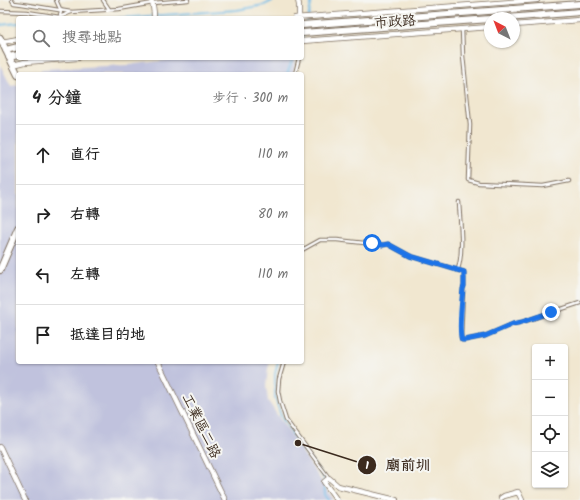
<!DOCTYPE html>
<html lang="zh-TW">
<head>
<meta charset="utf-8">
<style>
  :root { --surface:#fff; --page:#f6f6f6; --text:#222; --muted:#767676; --line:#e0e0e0 }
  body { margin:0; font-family:Kalam,"LXGW WenKai TC",sans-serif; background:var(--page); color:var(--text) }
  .controls { position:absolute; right:12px; bottom:12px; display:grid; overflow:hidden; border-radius:4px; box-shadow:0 1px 3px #0004 }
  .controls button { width:36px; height:36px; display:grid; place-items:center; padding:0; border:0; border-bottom:1px solid var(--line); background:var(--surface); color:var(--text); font:20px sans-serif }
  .compass { position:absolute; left:484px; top:12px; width:36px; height:36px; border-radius:50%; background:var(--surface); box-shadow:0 1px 3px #0004; rotate:318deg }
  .stop { position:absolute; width:12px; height:12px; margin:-9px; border:3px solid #1a73e8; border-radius:50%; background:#fff }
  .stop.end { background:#1a73e8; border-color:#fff; box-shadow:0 1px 4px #0008 }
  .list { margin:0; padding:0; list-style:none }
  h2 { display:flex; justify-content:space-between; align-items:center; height:52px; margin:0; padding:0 16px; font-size:17px }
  h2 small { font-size:13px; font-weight:400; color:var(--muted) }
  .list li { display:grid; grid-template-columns:26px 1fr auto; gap:12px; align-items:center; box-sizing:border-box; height:60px; padding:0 16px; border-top:1px solid var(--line) }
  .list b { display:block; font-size:15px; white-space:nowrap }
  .list em { font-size:13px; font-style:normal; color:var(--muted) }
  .icon { flex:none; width:22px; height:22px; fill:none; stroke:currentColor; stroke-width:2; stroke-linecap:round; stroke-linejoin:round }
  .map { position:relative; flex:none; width:580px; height:500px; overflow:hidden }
  .search { position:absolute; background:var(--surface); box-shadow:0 1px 3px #0004; left:16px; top:16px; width:288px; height:44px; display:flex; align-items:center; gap:10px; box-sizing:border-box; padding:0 14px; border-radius:4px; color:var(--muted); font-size:15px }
  .panel { position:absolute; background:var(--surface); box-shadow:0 1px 3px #0004; left:16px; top:72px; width:288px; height:292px; border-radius:4px }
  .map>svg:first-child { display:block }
</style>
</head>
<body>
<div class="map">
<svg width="580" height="500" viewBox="0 0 580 500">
  <rect width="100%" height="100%" fill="#f6f6f2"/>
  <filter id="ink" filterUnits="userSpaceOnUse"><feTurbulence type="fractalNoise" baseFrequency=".025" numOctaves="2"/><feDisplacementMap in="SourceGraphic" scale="8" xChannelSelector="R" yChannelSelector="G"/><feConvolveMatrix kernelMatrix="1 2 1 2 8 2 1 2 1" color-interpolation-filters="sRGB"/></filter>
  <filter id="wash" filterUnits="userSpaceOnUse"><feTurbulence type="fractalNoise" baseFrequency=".012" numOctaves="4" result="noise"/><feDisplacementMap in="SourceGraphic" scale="16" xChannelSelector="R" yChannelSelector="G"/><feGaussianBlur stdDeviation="0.9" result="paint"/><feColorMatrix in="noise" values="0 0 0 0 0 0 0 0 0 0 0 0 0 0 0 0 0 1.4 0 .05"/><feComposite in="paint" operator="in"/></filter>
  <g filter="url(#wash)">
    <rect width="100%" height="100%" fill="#f1e7d0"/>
    <g fill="#c0c2dd">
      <polygon points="204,58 296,58 293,74 38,74 42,69 127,65 169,60"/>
      <polygon points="0,65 11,86 18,85 18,362 270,362 268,369 266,386 268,401 334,500 0,500"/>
    </g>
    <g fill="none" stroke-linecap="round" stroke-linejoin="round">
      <g stroke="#6cbae6" stroke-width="2">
        <polyline points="118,18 237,10 264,5 274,0"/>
        <polyline points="0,25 18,23"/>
        <polyline points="302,38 306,28 312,0"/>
        <polyline points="287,74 293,58"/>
        <polyline points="278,362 275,374 275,398 281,416 298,443 324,478 325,495 329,500"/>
      </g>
    </g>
  </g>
  <g filter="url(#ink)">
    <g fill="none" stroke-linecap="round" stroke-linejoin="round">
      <defs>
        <g id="lane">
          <polyline points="12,0 14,3 22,4 71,12 119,9 153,3 188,0"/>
          <polyline points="56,0 61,11 60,16"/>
          <polyline points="103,0 109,9"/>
          <polyline points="0,11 27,12 60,17 71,12"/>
          <polyline points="462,29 463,56 470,125 468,180 479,183 543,186 569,181"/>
          <polyline points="295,74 299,58"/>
          <polyline points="302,250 320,240 337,240 383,245 388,244 410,256 464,272 464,286 463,289 461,337 462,340 465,340 485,336 513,324 522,322 580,303"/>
          <path d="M458 269C464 251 460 222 459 202"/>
          <polyline points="284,362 279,379 278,391 280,401 286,420 329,478"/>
        </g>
        <g id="street">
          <path d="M151 0C154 6 154 12 154 18"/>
          <polyline points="298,0 299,5 299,18"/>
          <polyline points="295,18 537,0"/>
          <polyline points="514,25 580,20"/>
          <polyline points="302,41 490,27"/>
          <polyline points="2,42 18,39"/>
          <polyline points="13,65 25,62 78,58"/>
          <polyline points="158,362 225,500"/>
          <polyline points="0,447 25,500"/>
          <polyline points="501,498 504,496 518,492 522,500"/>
          <polyline points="337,500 324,482 329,478 338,486 396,500"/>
        </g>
        <g id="secondary">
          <polyline points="507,18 580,12"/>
          <polyline points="302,25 580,4"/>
          <polyline points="302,33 490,19"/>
          <polyline points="0,38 18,75"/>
          <polyline points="6,50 18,47"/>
          <polyline points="9,57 18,55"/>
          <polyline points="0,270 18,228"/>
        </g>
      </defs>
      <use href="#lane" stroke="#7b6c5c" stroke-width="4.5"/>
      <use href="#street" stroke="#7b6c5c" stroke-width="6"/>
      <use href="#secondary" stroke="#7b6c5c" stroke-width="8"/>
      <use href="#lane" stroke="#fff" stroke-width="2.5"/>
      <use href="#street" stroke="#fff" stroke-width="4.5"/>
      <use href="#secondary" stroke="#fff" stroke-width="6"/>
    </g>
  </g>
  <g fill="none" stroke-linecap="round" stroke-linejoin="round" filter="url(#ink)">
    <path stroke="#1a73e8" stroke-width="5" d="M372 243 383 245 388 244 410 256 464 272V286L463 289C462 299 458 332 462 340H465L485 336 513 324 522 322 551 312"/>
  </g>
  <g text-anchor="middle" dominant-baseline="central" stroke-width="4" stroke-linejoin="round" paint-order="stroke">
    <g font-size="14" fill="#3b2a1e" stroke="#f6f6f2">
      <text transform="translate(395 22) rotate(-4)">市政路</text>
      <text transform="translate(201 426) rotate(64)">工業區二路</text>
    </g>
  </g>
  <path fill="none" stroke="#3b2a1e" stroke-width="1.5" d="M298 443L367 465"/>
  <g fill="#3b2a1e" stroke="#f6f6f2" stroke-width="1.5">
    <circle cx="298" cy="443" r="4"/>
    <circle cx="367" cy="465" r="10"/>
  </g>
  <g font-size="12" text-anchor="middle" font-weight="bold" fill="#fff">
    <text x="367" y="469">1</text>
  </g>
  <g font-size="15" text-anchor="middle" font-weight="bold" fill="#3b2a1e" stroke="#f6f6f2" stroke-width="4" stroke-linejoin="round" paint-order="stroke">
    <text x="408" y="470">廟前圳</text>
  </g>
</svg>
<div class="controls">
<button>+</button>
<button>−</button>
<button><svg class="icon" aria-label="locate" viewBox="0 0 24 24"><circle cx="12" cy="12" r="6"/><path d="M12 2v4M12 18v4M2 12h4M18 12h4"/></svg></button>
<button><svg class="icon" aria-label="layers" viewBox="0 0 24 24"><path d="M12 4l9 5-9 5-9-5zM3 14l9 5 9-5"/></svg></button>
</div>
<svg class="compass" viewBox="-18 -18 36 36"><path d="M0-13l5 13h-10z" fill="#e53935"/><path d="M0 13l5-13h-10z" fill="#767676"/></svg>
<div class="stop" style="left:372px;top:243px"></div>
<div class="stop end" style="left:551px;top:312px"></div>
<div class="search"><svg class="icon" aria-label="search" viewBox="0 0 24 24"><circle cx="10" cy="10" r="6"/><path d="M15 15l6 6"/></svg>搜尋地點</div>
<section class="panel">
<h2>4 分鐘<small>步行 · 300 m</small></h2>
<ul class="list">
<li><svg class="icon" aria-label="ahead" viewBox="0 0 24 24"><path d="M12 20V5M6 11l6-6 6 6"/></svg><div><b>直行</b></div><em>110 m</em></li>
<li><svg class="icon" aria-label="right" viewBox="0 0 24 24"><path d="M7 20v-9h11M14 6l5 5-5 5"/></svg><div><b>右轉</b></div><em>80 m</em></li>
<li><svg class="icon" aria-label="left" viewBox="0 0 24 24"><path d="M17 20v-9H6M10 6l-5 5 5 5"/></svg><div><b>左轉</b></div><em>110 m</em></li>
<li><svg class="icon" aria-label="arrive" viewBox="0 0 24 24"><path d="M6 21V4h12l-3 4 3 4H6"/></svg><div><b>抵達目的地</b></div></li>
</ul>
</section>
</div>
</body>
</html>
